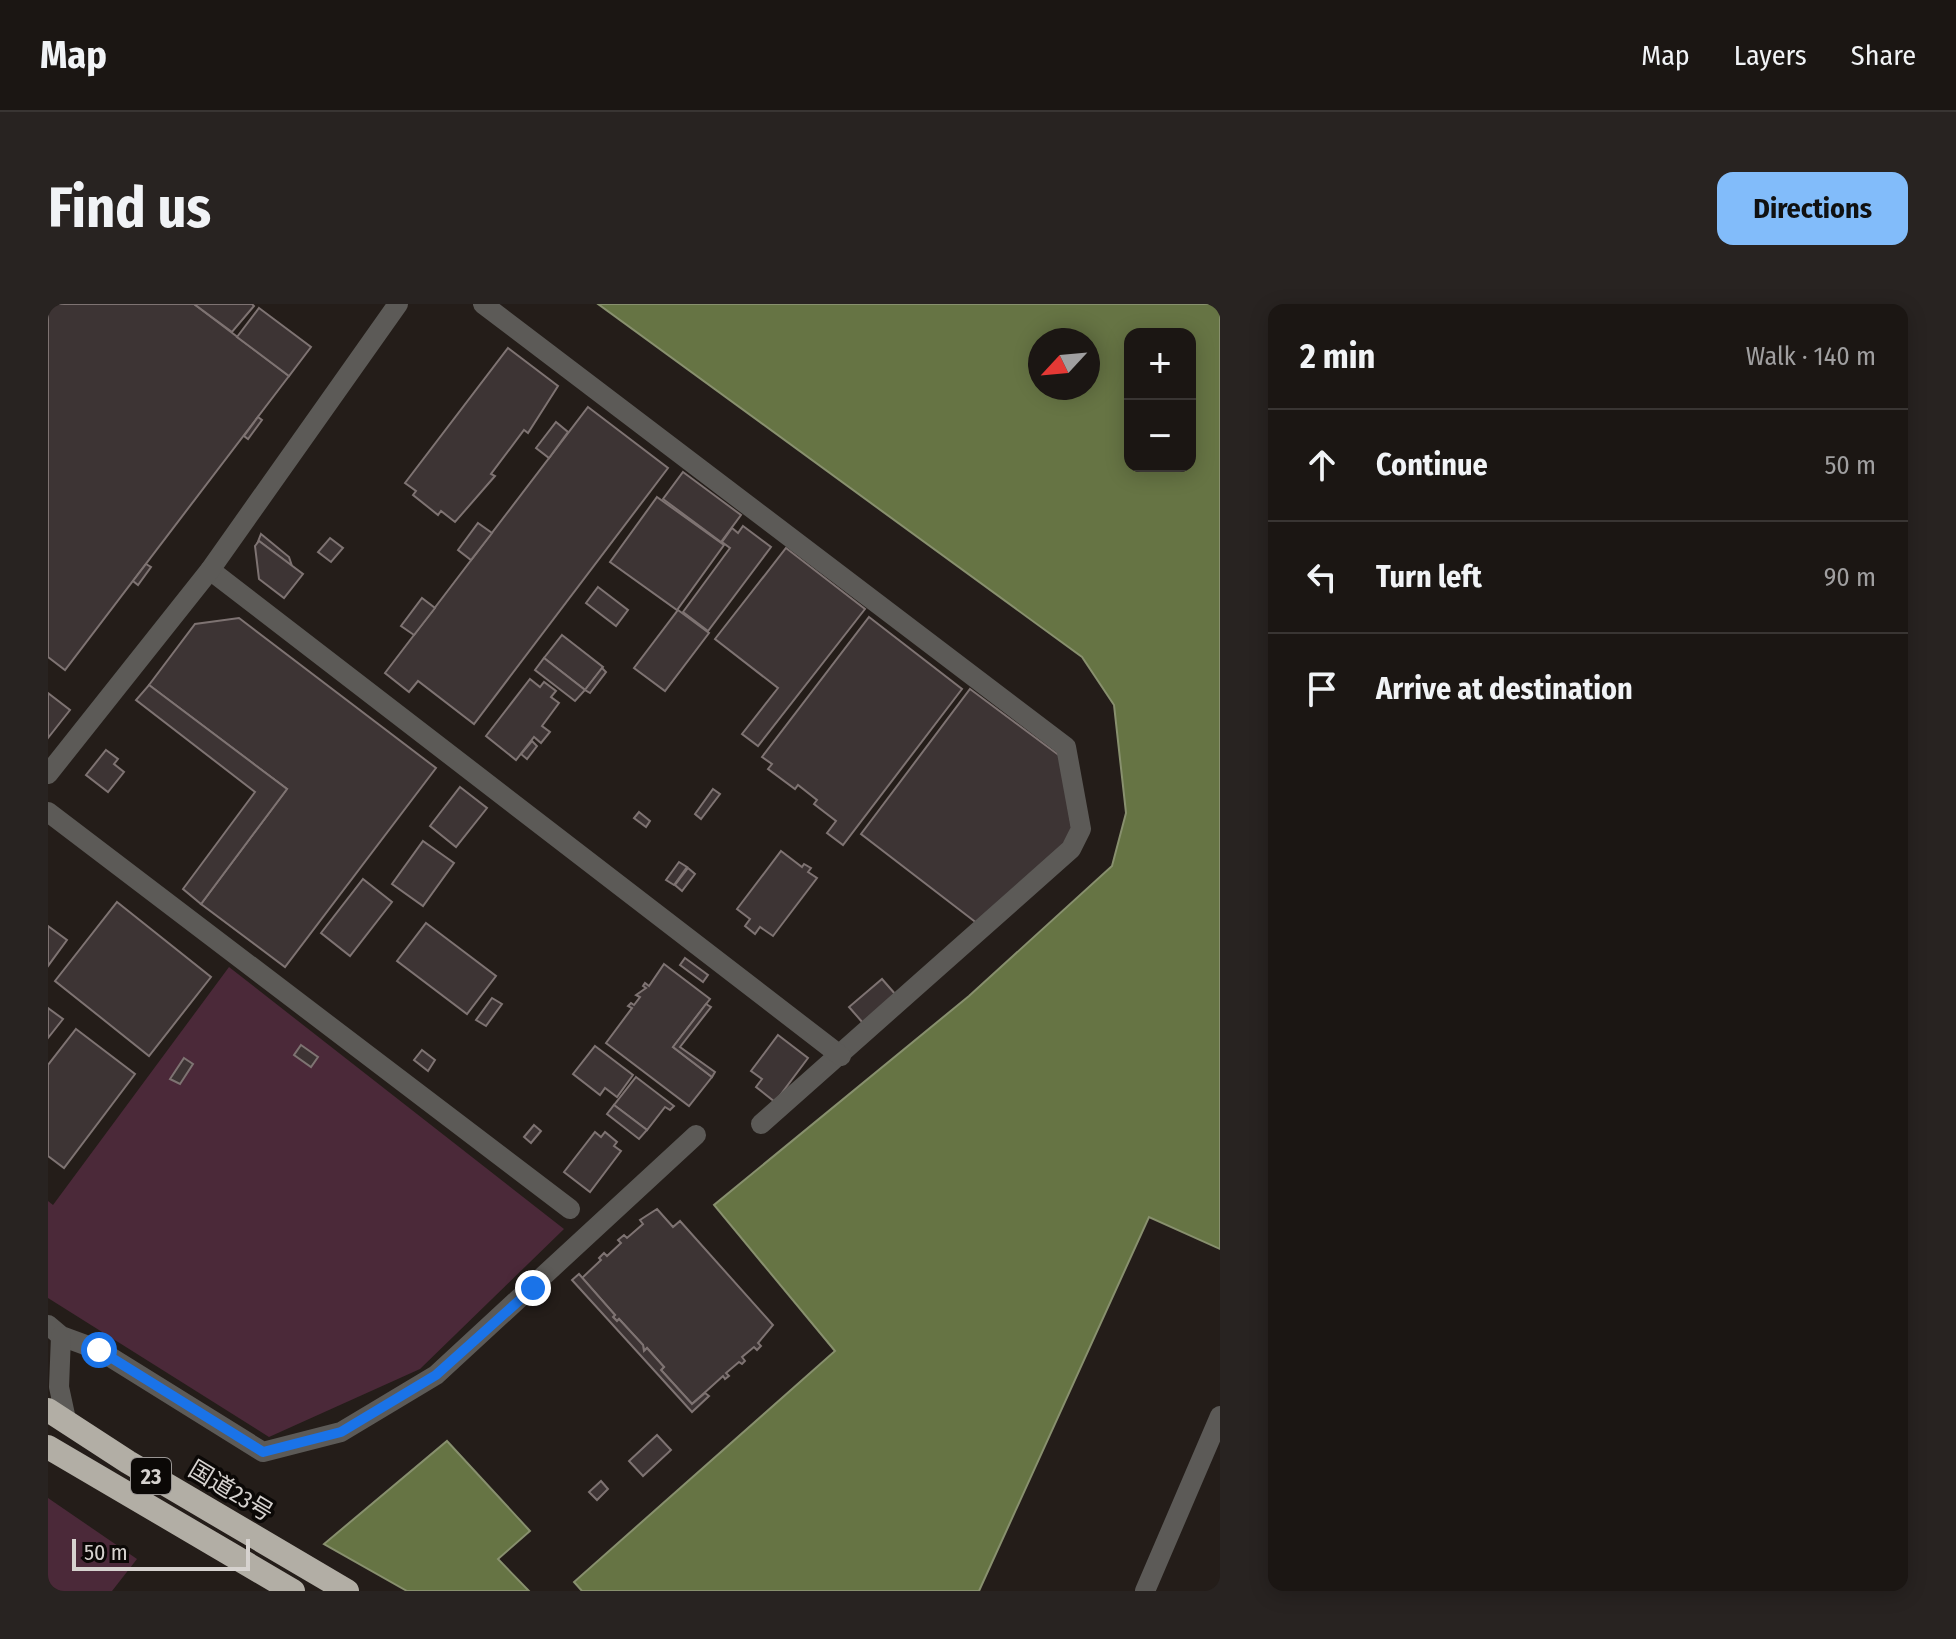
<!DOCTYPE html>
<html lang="en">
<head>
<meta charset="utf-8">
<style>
  :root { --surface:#1b1613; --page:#282321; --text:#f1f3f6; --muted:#a09fa0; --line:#393533; --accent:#82bcfa }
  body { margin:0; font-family:"Fira Sans Condensed","Noto Sans JP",sans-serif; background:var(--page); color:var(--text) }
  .controls { position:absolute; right:24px; top:24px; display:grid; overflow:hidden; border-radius:16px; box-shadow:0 4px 20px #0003 }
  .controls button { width:72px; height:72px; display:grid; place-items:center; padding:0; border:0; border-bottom:2px solid var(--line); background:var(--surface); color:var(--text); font:40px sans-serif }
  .compass { position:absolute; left:980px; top:24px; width:72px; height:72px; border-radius:50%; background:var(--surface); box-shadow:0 4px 20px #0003; rotate:244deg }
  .scale { position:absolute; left:24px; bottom:20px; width:178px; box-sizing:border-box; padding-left:8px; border:4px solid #d6d2cf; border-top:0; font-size:22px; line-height:28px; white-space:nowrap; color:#d6d2cf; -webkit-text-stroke:6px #0b0806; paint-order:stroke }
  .stop { position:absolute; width:24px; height:24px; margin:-18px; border:6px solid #1a73e8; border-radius:50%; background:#fff }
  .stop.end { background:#1a73e8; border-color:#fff; box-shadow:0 2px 8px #0008 }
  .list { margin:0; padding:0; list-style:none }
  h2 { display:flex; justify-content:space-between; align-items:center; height:104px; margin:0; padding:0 32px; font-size:34px }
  h2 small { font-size:26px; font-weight:400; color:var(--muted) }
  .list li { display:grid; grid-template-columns:52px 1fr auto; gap:24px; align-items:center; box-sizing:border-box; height:112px; padding:0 32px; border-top:2px solid var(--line) }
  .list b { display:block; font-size:30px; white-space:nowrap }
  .list em { font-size:26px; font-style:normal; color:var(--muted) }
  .icon { flex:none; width:44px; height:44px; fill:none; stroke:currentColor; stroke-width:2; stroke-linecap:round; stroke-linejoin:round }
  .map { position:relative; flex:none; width:1172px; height:1287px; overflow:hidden; border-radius:16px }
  header { display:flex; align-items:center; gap:48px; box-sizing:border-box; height:112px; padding:0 40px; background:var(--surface); border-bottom:2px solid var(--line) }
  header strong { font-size:38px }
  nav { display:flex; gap:44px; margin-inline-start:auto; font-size:28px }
  .intro { display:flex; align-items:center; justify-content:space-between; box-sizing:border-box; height:192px; padding:0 48px }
  h1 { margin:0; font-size:56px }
  .button { padding:20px 36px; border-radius:16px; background:var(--accent); color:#111; font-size:28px; font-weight:700 }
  main { display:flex; gap:48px; padding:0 48px }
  aside { flex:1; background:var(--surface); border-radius:16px; box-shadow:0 4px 20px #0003 }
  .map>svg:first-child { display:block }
</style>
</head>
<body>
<header>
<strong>Map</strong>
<nav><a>Map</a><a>Layers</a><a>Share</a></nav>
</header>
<div class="intro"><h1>Find us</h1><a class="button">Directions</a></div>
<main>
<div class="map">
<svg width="1172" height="1287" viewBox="0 0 1172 1287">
  <rect width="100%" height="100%" fill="#241d19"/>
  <g fill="#4b2939">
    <polygon points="181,663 516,925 372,1065 221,1133 0,994 0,897 5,901"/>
    <polygon points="0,1194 89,1255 64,1287 0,1287"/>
  </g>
  <g fill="#667444" stroke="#88906e" stroke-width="2" fill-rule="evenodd">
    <path d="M550 0H1172V945L1101 913 931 1287H534L526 1278 787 1047 666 901 921 692 1064 562 1078 509 1066 401 1034 353ZM1082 30H1142V162H1082ZM992 36H1040V84H992Z"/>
    <polygon points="399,1137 482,1227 450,1255 481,1287 359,1287 276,1240"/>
  </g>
  <g fill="#3d3434" stroke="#7e7372" stroke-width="2">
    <polygon points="0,0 146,0 241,72 17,366 0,353"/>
    <polygon points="146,0 204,0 206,2 184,28"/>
    <polygon points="211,4 263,43 241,72 189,33"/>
    <polygon points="460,44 510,82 480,129 476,126 443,170 447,172 407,218 393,207 390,211 365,191 368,187 357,179"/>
    <polygon points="540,103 620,164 426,420 370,377 361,388 337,369"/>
    <polygon points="210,113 214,116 200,135 196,132"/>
    <polygon points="508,118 520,128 501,154 488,144"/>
    <polygon points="635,168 693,211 673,238 615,195"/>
    <polygon points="609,193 676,241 629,306 562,258"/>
    <polygon points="430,219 444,229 423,256 410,246"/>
    <polygon points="695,222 723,243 660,327 635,308 682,244 674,238 684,224 690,229"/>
    <polygon points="213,230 241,253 244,262 211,237 209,240"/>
    <polygon points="282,234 295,244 283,258 270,248"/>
    <polygon points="211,237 255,270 236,294 211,275 207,242"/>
    <polygon points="738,244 817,305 710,442 694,430 730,384 667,335"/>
    <polygon points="98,260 103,263 90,281 85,277"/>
    <polygon points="550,283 580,306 568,322 538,299"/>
    <polygon points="374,294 387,304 366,331 353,322"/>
    <polygon points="630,306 661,329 617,387 586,364"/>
    <polygon points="821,313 914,385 795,541 779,529 788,517 766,500 769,496 750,481 747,485 720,465 724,460 714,453"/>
    <polygon points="191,314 388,464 237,663 153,600 239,485 101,381 147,320"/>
    <polygon points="514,331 555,363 537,386 496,354"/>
    <polygon points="496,354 537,386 527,397 487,366"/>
    <polygon points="554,364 558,368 542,389 537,386"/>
    <polygon points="482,375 492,383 496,378 508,387 503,393 511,399 494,422 502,428 493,439 486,433 468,456 438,432"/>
    <polygon points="101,381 239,485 153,600 135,585 207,488 88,396"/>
    <polygon points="922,385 1012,452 1026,535 930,620 813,530"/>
    <polygon points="0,389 22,406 0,434"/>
    <polygon points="484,437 489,442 479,455 473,450"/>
    <polygon points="58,446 70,455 66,460 76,468 60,488 38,471"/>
    <polygon points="412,483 439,504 408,543 382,522"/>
    <polygon points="665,485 672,490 653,515 647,510"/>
    <polygon points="591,508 602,517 598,523 586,514"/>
    <polygon points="375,537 406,559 375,602 344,580"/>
    <polygon points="733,547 754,563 756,560 763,564 760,568 769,574 725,632 712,623 707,630 697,622 702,615 689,605"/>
    <polygon points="631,558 639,563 626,581 618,576"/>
    <polygon points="640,564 647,570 634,587 627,581"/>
    <polygon points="315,575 344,598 302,652 273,629"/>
    <polygon points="69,598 163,673 101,752 7,677"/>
    <polygon points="378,619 448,672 419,710 349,657"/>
    <polygon points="0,622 19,636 0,662"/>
    <polygon points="637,654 660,671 655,678 632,661"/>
    <polygon points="616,660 662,695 625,743 664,773 641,802 558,739 584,704 580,702 583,699 586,701 592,693 588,691 598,684 595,682 597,679 601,682"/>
    <polygon points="834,675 848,691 815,719 801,703"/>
    <polygon points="444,694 454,700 438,722 428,716"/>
    <polygon points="658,700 663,703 632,743 667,768 664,773 625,743"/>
    <polygon points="0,704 15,715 0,734"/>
    <polygon points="28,725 87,770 16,864 0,852 0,761"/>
    <polygon points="730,731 760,754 727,798 708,783 714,775 703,767"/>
    <polygon points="253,741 270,753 263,763 246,751"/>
    <polygon points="547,742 585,771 569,793 557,784 552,791 525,770"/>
    <polygon points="374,746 387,756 380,767 366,756"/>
    <polygon points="136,754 145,760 132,780 122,775"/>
    <polygon points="588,773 626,802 622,806 617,803 599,826 566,801"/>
    <polygon points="566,801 599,826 591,835 559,810"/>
    <polygon points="486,821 493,827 483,839 476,833"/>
    <polygon points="547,828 553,833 557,828 569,838 566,842 573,847 542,888 516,868"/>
    <polygon points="609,905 625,923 632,917 725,1021 710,1039 713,1042 709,1046 706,1043 694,1053 697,1057 694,1060 691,1058 678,1069 681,1072 677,1075 675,1072 644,1100 613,1066 616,1063 599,1044 596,1047 595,1041 571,1015 569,1017 565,1013 567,1011 534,974 553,956 551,954 556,949 559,952 573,939 570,936 576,931 579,934 595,920 592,916"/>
    <polygon points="531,970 567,1011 565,1013 569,1017 571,1015 595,1041 596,1047 599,1044 616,1063 613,1066 644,1100 657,1089 661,1092 644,1108 524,976"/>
    <polygon points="609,1131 623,1146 595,1172 581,1157"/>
    <polygon points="553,1177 560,1185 549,1196 541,1188"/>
  </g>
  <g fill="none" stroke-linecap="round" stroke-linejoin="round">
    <g stroke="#5c5a57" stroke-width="20">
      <polyline points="435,0 1018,443 1033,525 1023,545 713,820"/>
      <polyline points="162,266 793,752"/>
      <polyline points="0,470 162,266 350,0"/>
      <polyline points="0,508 522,905"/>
      <polyline points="0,1021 13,1032 51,1046 215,1148 293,1128 388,1071 648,831"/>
      <polyline points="13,1032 11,1083 19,1120"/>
      <polyline points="1097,1287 1172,1112"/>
    </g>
    <g stroke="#b2aea5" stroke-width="24">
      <polyline points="0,1106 80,1158 299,1287"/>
      <polyline points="0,1143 245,1287"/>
    </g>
  </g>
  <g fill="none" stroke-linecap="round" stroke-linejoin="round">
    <polyline stroke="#1a73e8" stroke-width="10" points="51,1046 215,1148 293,1128 388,1071 485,984"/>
  </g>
  <g text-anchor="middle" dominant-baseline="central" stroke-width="7" stroke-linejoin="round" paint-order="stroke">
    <rect fill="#0b0806" stroke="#999593" stroke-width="2" x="83" y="1154" width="40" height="36" rx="6"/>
    <g font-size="22" font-weight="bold" fill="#d6d2cf">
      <text x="103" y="1172">23</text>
    </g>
    <g font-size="24" fill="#d6d2cf" stroke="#0b0806">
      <text transform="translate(183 1187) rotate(31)">国道23号</text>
    </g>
  </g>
</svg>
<div class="controls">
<button>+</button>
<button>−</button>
</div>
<svg class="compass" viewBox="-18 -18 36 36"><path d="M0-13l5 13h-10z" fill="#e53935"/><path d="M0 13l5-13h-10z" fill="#a09fa0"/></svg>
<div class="scale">50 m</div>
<div class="stop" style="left:51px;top:1046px"></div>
<div class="stop end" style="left:485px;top:984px"></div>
</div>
<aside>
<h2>2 min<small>Walk · 140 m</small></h2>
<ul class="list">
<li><svg class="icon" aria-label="ahead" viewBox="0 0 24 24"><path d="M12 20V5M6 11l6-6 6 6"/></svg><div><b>Continue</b></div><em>50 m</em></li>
<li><svg class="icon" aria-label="left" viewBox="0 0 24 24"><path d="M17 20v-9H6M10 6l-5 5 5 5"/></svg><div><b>Turn left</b></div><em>90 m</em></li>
<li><svg class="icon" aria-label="arrive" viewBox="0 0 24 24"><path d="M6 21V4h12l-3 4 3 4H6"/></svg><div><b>Arrive at destination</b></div></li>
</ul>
</aside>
</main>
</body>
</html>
